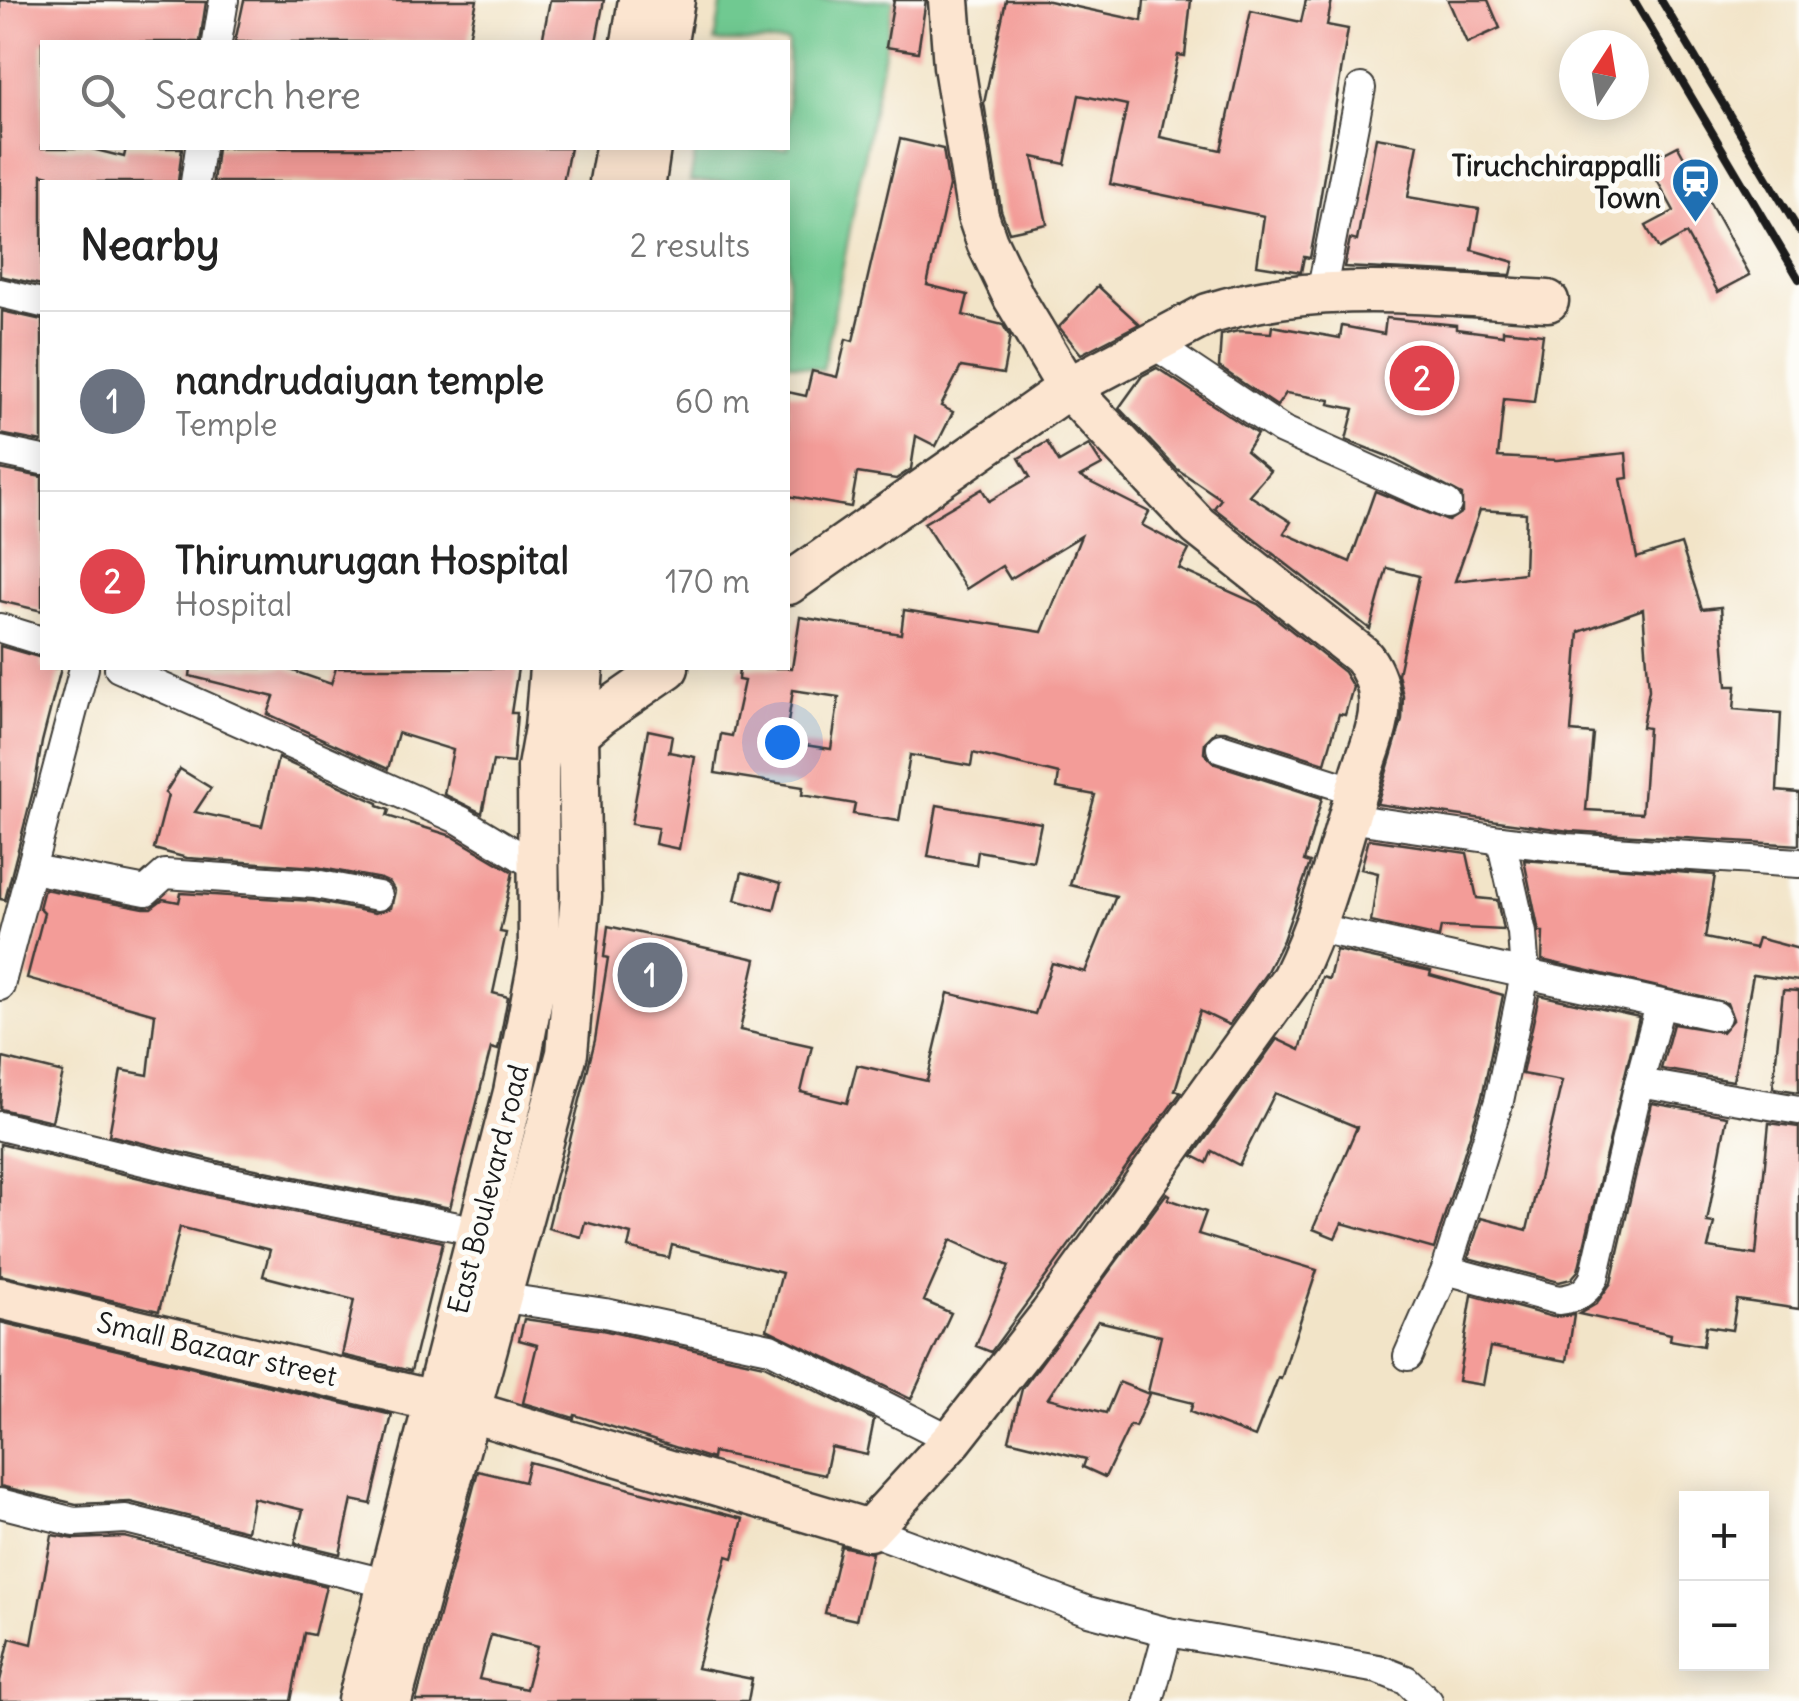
<!DOCTYPE html>
<html lang="en">
<head>
<meta charset="utf-8">
<style>
  :root { --surface:#fff; --page:#f2f2f2; --text:#222; --muted:#767676; --line:#e0e0e0; --accent:#0f766e }
  body { margin:0; font-family:Delius,sans-serif; background:var(--page); color:var(--text) }
  .controls { position:absolute; right:30px; bottom:30px; display:grid; overflow:hidden; border-radius:0px; box-shadow:0 5px 25px #0003 }
  .controls button { width:90px; height:90px; display:grid; place-items:center; padding:0; border:0; border-bottom:2px solid var(--line); background:var(--surface); color:var(--text); font:50px sans-serif }
  .compass { position:absolute; left:1559px; top:30px; width:90px; height:90px; border-radius:50%; background:var(--surface); box-shadow:0 5px 25px #0003; rotate:12deg }
  .you { position:absolute; left:782px; top:742px; width:35px; height:35px; margin:-25px; border:8px solid #fff; border-radius:50%; background:#1a73e8; box-shadow:0 0 0 15px #1a73e833 }
  .badge { display:grid; place-items:center; width:65px; height:65px; border-radius:50%; background:var(--accent); color:#fff; font-size:32px; font-weight:700 }
  .pin { position:absolute; translate:-50% -50%; border:5px solid #fff; box-shadow:0 2px 10px #0006 }
  .list { margin:0; padding:0; list-style:none }
  h2 { display:flex; justify-content:space-between; align-items:center; height:130px; margin:0; padding:0 40px; font-size:42px }
  h2 small { font-size:32px; font-weight:400; color:var(--muted) }
  .list li { display:grid; grid-template-columns:65px 1fr auto; gap:30px; align-items:center; box-sizing:border-box; height:180px; padding:0 40px; border-top:2px solid var(--line) }
  .list b { display:block; font-size:38px; white-space:nowrap }
  .list p { margin:0; font-size:32px; white-space:nowrap; color:var(--muted) }
  .list em { font-size:32px; font-style:normal; color:var(--muted) }
  .icon { flex:none; width:55px; height:55px; fill:none; stroke:currentColor; stroke-width:2; stroke-linecap:round; stroke-linejoin:round }
  .map { position:relative; flex:none; width:1799px; height:1701px; overflow:hidden }
  .search { position:absolute; background:var(--surface); box-shadow:0 5px 25px #0003; left:40px; top:40px; width:750px; height:110px; display:flex; align-items:center; gap:25px; box-sizing:border-box; padding:0 35px; border-radius:0px; color:var(--muted); font-size:38px }
  .panel { position:absolute; background:var(--surface); box-shadow:0 5px 25px #0003; left:40px; top:180px; width:750px; height:490px; border-radius:0px }
  .map>svg:first-child { display:block }
</style>
</head>
<body>
<div class="map">
<svg width="1799" height="1701" viewBox="0 0 1799 1701">
  <rect width="100%" height="100%" fill="#fdfcf7"/>
  <filter id="ink" filterUnits="userSpaceOnUse"><feTurbulence type="fractalNoise" baseFrequency=".01" numOctaves="2"/><feDisplacementMap in="SourceGraphic" scale="20" xChannelSelector="R" yChannelSelector="G"/><feConvolveMatrix kernelMatrix="1 2 1 2 8 2 1 2 1" color-interpolation-filters="sRGB"/></filter>
  <filter id="wash" filterUnits="userSpaceOnUse"><feTurbulence type="fractalNoise" baseFrequency=".0048" numOctaves="4" result="noise"/><feDisplacementMap in="SourceGraphic" scale="40" xChannelSelector="R" yChannelSelector="G"/><feGaussianBlur stdDeviation="2.25" result="paint"/><feColorMatrix in="noise" values="0 0 0 0 0 0 0 0 0 0 0 0 0 0 0 0 0 1.4 0 .05"/><feComposite in="paint" operator="in"/></filter>
  <g filter="url(#wash)">
    <rect width="100%" height="100%" fill="#f2e4c8"/>
    <polygon fill="#6fc991" stroke="#467256" stroke-width="2.5" points="722,0 894,0 823,370 788,363 788,182 690,182 696,148 788,148 788,42 715,42"/>
    <g id="blocks">
      <g fill="#f39c98" fill-rule="evenodd">
        <polygon points="0,0 206,2 200,42 42,42 42,148 88,148 124,157 126,148 182,148 178,182 74,182 42,174 42,285 0,276"/>
        <polygon points="244,0 477,0 468,42 235,42"/>
        <polygon points="550,0 604,0 596,42 542,42"/>
        <polygon points="894,0 926,0 918,52 886,47"/>
        <polygon points="1006,0 1044,0 1142,21 1144,0 1191,0 1185,56 1178,55 1160,137 1221,150 1251,11 1301,22 1306,0 1332,0 1327,25 1348,29 1315,231 1310,258 1304,257 1301,272 1257,265 1264,216 1110,184 1127,105 1079,95 1065,164 1033,157 1047,224 1009,232 1001,210 984,103"/>
        <polygon points="1448,0 1488,0 1500,28 1467,43"/>
        <polygon points="1376,137 1418,144 1408,197 1479,209 1472,250 1514,262 1511,275 1344,267 1350,239 1357,241"/>
        <polygon points="900,139 943,149 949,186 927,285 968,295 963,315 1003,325 1010,337 1003,374 961,367 941,406 953,412 936,446 916,436 911,469 896,479 857,473 851,507 788,496 788,392 806,396 812,371 837,377 846,339 853,341"/>
        <polygon points="1678,146 1750,275 1718,292 1686,234 1659,249 1646,226 1674,211 1647,162"/>
        <polygon points="217,148 570,148 563,182 213,182"/>
        <polygon points="1098,286 1139,324 1081,354 1059,327"/>
        <polygon points="2,311 42,320 42,442 0,434"/>
        <path d="M1386 318 1456 325V329L1503 335V330L1543 334 1534 402 1504 399 1498 457 1557 460 1626 453 1628 478 1621 479 1637 558 1681 544 1702 609 1721 607 1727 686H1736L1734 709 1781 713 1777 791 1799 793V845L1569 831 1377 804 1402 720 1403 696 1398 674 1419 576 1387 568 1370 629 1214 508 1221 499 1177 469 1119 408 1142 376 1157 368 1257 434 1246 451 1270 471 1249 495 1291 522 1284 533 1350 562 1375 491 1448 521 1462 512V495L1387 456 1346 440 1354 409 1329 404 1330 400 1286 393 1277 406 1219 367 1221 335 1238 331 1271 333 1272 326 1340 338 1342 326 1384 334ZM1480 510 1526 513 1524 573 1455 581ZM1643 609 1649 690 1642 727 1648 728 1642 813 1586 810 1593 734 1571 732 1579 632Z"/>
        <path d="M1047 442 1059 462 1089 445 1102 465 1080 477 1149 512 1142 525 1189 550 1179 569 1258 604 1344 672 1353 687 1345 715 1339 714 1325 763 1225 731H1216L1205 742 1204 753 1215 764 1322 798 1304 861 1310 863 1283 940 1265 975 1229 1025 1200 1011 1175 1090 1181 1092 991 1352 976 1346 1009 1266 951 1240 924 1301 951 1313 911 1399 767 1329 782 1273 672 1245 669 1258 628 1248 631 1234 585 1222 581 1237 548 1228 595 1040 608 958 604 957 608 926 756 959 740 1030 812 1046 801 1092 847 1103 857 1065 927 1081 948 993 1035 1014 1052 963 1085 972 1116 896 1070 885 1095 795 1057 788 1059 774 973 753 971 766 910 755 899 821 853 814 855 804 802 795 803 787 715 773 721 734 732 736 744 681 738 680 739 668H792L800 617 901 634 904 610 1042 632 1081 536 1010 579 1002 566 966 589 924 523 982 489 989 501 1030 477 1019 458ZM793 690 839 697 831 749 785 742Z"/>
        <polygon points="0,469 42,477 42,611 0,601"/>
        <polygon points="0,646 42,658 42,668 61,668 42,742 35,783 5,900 0,899"/>
        <polygon points="191,668 285,668 331,684 336,668 518,668 511,713 517,713 513,763 493,761 482,813 444,794 453,750 398,733 388,769 268,714 274,697 190,676"/>
        <polygon points="648,730 672,735 669,752 695,757 679,849 655,844 658,828 631,824"/>
        <polygon points="278,758 378,803 378,806 389,810 387,816 452,836 513,872 500,932 506,933 493,993 508,997 498,1050 491,1048 450,1208 221,1162 109,1135 121,1070 148,1075 155,1014 27,978 44,913 39,908 44,889 144,908 151,908 163,899 179,902 181,893 313,901 375,913 391,908 395,891 390,883 381,879 316,867 187,858 154,849 168,795 165,793 180,769 211,788 195,812 262,826"/>
        <polygon points="937,805 1041,823 1033,861 978,851 976,865 928,857"/>
        <polygon points="1369,839 1467,853 1477,898 1497,900 1503,930 1441,927 1439,937 1371,922 1378,873 1361,869"/>
        <polygon points="1524,860 1715,875 1705,938 1755,948 1758,938 1799,949 1799,981 1753,975 1733,1081 1661,1069 1673,1024 1722,1032 1733,1019 1727,1003 1542,960 1543,932 1539,932"/>
        <polygon points="742,872 781,883 774,910 735,900"/>
        <polygon points="1336,950 1431,971 1430,975 1503,995 1482,1097 1434,1249 1342,1223 1335,1238 1313,1229 1357,1127 1275,1093 1239,1165 1212,1151 1207,1163 1193,1156 1277,1039 1300,1050 1322,977 1329,979"/>
        <polygon points="1783,990 1799,991 1799,1092 1773,1088"/>
        <polygon points="1539,995 1639,1017 1578,1271 1571,1279 1559,1282 1468,1258 1481,1218 1527,1230 1562,1081 1522,1074"/>
        <polygon points="3,1058 63,1073 52,1121 0,1109"/>
        <polygon points="1652,1103 1727,1116 1707,1222 1714,1223 1708,1248 1756,1255 1769,1123 1799,1127 1799,1309 1737,1300 1732,1330 1706,1326 1703,1346 1670,1340 1671,1334 1579,1314 1596,1304 1611,1283"/>
        <polygon points="0,1144 214,1196 443,1242 411,1371 342,1355 354,1300 263,1276 270,1250 180,1227 159,1311 0,1275"/>
        <polygon points="1167,1193 1170,1195 1168,1199 1206,1212 1198,1234 1317,1270 1281,1379 1278,1378 1255,1437 1190,1412 1193,1403 1148,1392 1161,1336 1098,1321 1048,1398 1106,1413 1119,1382 1149,1394 1135,1427 1130,1425 1105,1477 1083,1467 1086,1459 1009,1440 1022,1389"/>
        <polygon points="1472,1295 1553,1317 1574,1315 1567,1361 1490,1347 1483,1385 1458,1381"/>
        <polygon points="524,1319 602,1330 764,1365 874,1420 867,1455 831,1447 825,1475 713,1452 712,1459 575,1415 574,1418 523,1403 537,1345 519,1340"/>
        <polygon points="0,1322 392,1415 371,1504 352,1500 340,1554 295,1543 303,1510 253,1498 247,1531 130,1502 76,1504 0,1486"/>
        <path d="M529 1462 743 1519 733 1558 727 1556 697 1668 752 1679 748 1701H416L478 1471 524 1482ZM491 1635 537 1647 526 1689 479 1679Z"/>
        <polygon points="52,1535 75,1539 124,1537 326,1586 314,1635 304,1633 291,1701 0,1701 0,1681 10,1638 32,1644"/>
        <polygon points="841,1546 872,1553 856,1620 825,1613"/>
      </g>
    </g>
  </g>
  <g filter="url(#ink)">
    <use href="#blocks" fill-opacity="0" stroke="#3c3a36" stroke-width="2.5"/>
    <g fill="none" stroke-linecap="round" stroke-linejoin="round">
      <defs>
        <g id="street">
          <polyline points="217,42 224,0"/>
          <polyline points="195,182 200,148"/>
          <polyline points="0,293 42,303"/>
          <polyline points="1321,294 1361,88"/>
          <polyline points="1152,343 1282,430 1447,504"/>
          <polyline points="0,451 42,460"/>
          <polyline points="0,628 42,641"/>
          <polyline points="119,668 460,820 538,867"/>
          <polyline points="1221,748 1356,791"/>
          <polyline points="1348,818 1501,840"/>
          <polyline points="32,869 146,891 165,874 315,884 378,896"/>
          <polyline points="1313,927 1716,1016"/>
          <polyline points="0,986 84,668"/>
          <polyline points="1639,1083 1660,1005"/>
          <polyline points="0,1126 217,1179 478,1231"/>
          <path d="M1446 1270 1558 1300C1577 1298 1585 1294 1594 1278L1639 1083 1799 1110"/>
          <polyline points="498,1297 605,1313 770,1348 952,1440"/>
          <polyline points="1408,1356 1446,1270 1499,1101 1525,975 1522,933 1501,840 1567,848 1799,863"/>
          <polyline points="0,1503 74,1522 126,1519 389,1584"/>
          <polyline points="869,1530 1088,1611 1168,1632 1149,1701"/>
          <polyline points="1168,1632 1378,1669 1406,1680 1428,1701"/>
        </g>
        <g id="secondary">
          <polyline points="632,42 639,0"/>
          <polyline points="667,42 674,0"/>
          <polyline points="610,182 616,148"/>
          <polyline points="645,182 650,148"/>
          <path d="M788 584 1068 388 1208 314C1316 279 1437 295 1548 301"/>
          <polyline points="567,743 600,715 668,668"/>
          <path d="M0 1298 434 1401 869 1530 952 1440 1050 1315 1292 978C1324 914 1341 841 1362 772 1369 749 1382 722 1379 697 1378 682 1371 666 1361 655L1198 526 1068 388 1014 298 987 242 978 216 954 66 949 0"/>
          <polyline points="358,1701 514,1092 539,961 538,767 545,728 550,668"/>
          <polyline points="391,1701 567,1053 581,896 578,734 583,668"/>
        </g>
      </defs>
      <use href="#street" stroke="#3c3a36" stroke-width="32"/>
      <use href="#secondary" stroke="#3c3a36" stroke-width="45"/>
      <use href="#street" stroke="#fff" stroke-width="28"/>
      <use href="#secondary" stroke="#fce5d0" stroke-width="40"/>
      <g stroke="#1c1c1c" stroke-width="8">
        <polyline points="1634,0 1799,279"/>
        <polyline points="1661,0 1799,231"/>
      </g>
    </g>
  </g>
  <defs>
    <symbol id="station-pin" viewBox="-11 -11 22 30"><path d="M0 17L-7.5 6A9.5 9.5 0 1 1 7.5 6Z" fill="#1f6fb2" stroke="#fdfcf7"/><path d="M-3-6H3Q5-6 5-4V2Q5 4 3 4L4.5 6H3L1.5 4h-3L-3 6H-4.5L-3 4Q-5 4-5 2V-4Q-5-6-3-6ZM-3.5-4v3h7v-3ZM-3.5 1v1.5H-2V1ZM2 1v1.5H3.5V1Z" fill="#fff"/></symbol>
  </defs>
  <g fill-rule="evenodd">
    <use href="#station-pin" x="1668" y="154" width="55" height="75"/>
  </g>
  <g text-anchor="middle" dominant-baseline="central" stroke-width="10" stroke-linejoin="round" paint-order="stroke">
    <g font-size="28" font-weight="bold" fill="#1c1c1c" stroke="#fdfcf7" text-anchor="end">
      <text x="1661" y="166">Tiruchchirappalli<tspan x="1661" dy="32">Town</tspan></text>
    </g>
    <g font-size="28" fill="#1c1c1c" stroke="#fdfcf7">
      <text transform="translate(488 1189) rotate(-76)">East Boulevard road</text>
      <text transform="translate(217 1349) rotate(13)">Small Bazaar street</text>
    </g>
  </g>
</svg>
<div class="controls">
<button>+</button>
<button>−</button>
</div>
<svg class="compass" viewBox="-18 -18 36 36"><path d="M0-13l5 13h-10z" fill="#e53935"/><path d="M0 13l5-13h-10z" fill="#767676"/></svg>
<div class="you"></div>
<div class="pin badge" style="left:650px;top:975px;background:#6b7280">1</div>
<div class="pin badge" style="left:1422px;top:378px;background:#e0444e">2</div>
<div class="search"><svg class="icon" aria-label="search" viewBox="0 0 24 24"><circle cx="10" cy="10" r="6"/><path d="M15 15l6 6"/></svg>Search here</div>
<section class="panel">
<h2>Nearby<small>2 results</small></h2>
<ul class="list">
<li><span class="badge" style="background:#6b7280">1</span><div><b>nandrudaiyan temple</b><p>Temple</p></div><em>60 m</em></li>
<li><span class="badge" style="background:#e0444e">2</span><div><b>Thirumurugan Hospital</b><p>Hospital</p></div><em>170 m</em></li>
</ul>
</section>
</div>
</body>
</html>
